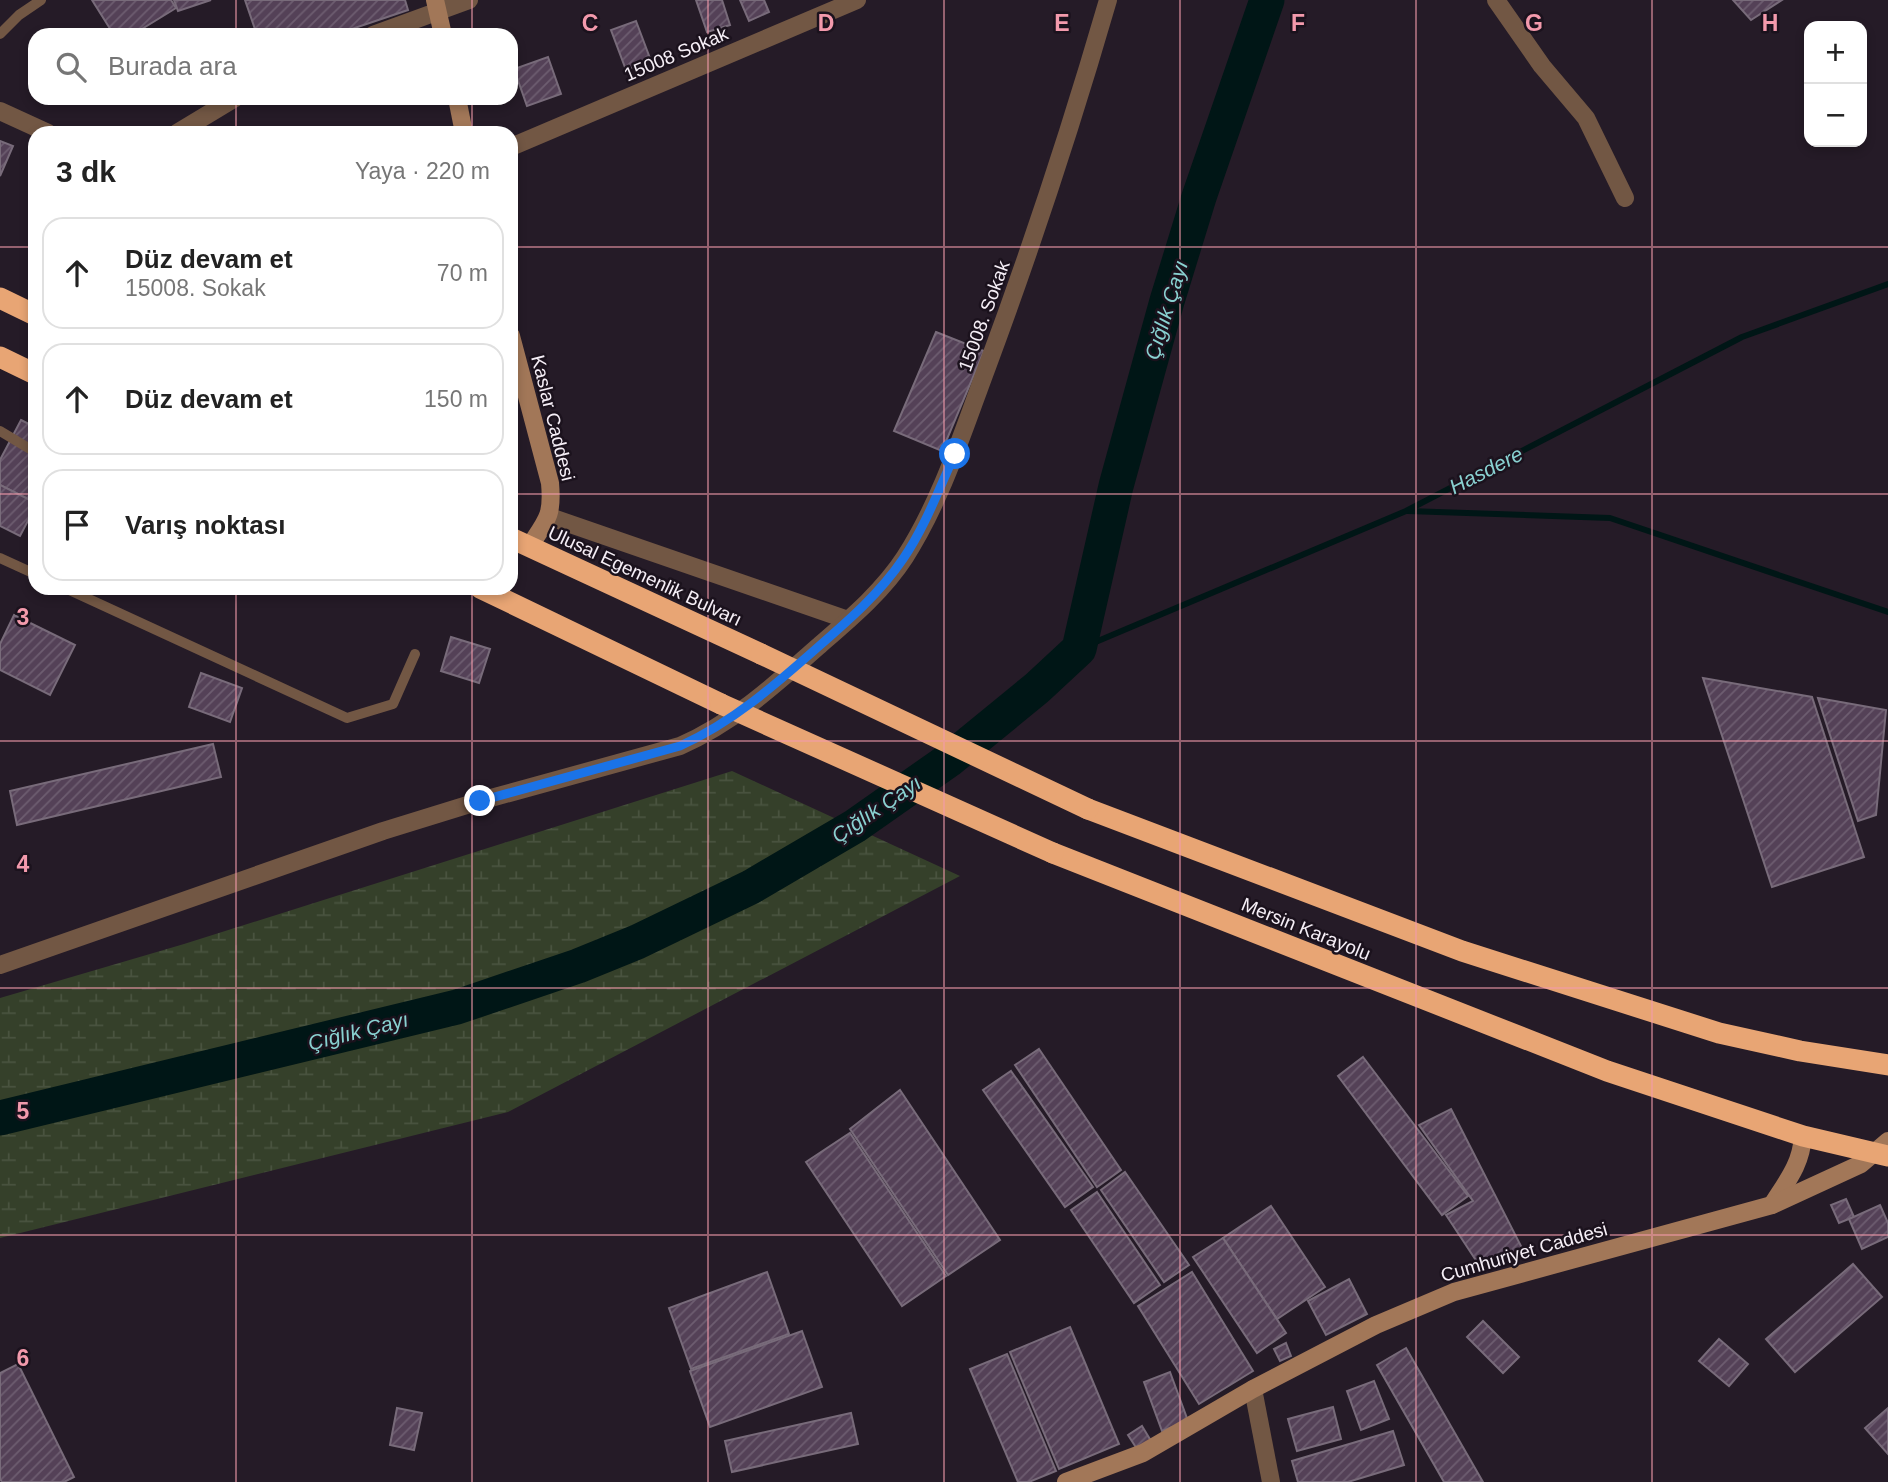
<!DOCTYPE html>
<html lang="tr">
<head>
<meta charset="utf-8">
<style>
  :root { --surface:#fff; --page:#f6f6f6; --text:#222; --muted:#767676; --line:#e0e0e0 }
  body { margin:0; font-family:Arial,sans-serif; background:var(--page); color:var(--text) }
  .controls { position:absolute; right:21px; top:21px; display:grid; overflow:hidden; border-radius:14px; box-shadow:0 4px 10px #0003 }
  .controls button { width:63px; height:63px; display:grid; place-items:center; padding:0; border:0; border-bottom:2px solid var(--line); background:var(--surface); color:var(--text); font:35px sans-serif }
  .stop { position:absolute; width:21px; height:21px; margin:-16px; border:5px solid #1a73e8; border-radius:50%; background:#fff }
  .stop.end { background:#1a73e8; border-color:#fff; box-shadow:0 2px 7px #0008 }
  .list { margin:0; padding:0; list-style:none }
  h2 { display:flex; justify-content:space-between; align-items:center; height:91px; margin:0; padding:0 28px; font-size:30px }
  h2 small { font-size:23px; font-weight:400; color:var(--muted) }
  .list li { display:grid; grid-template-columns:46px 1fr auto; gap:21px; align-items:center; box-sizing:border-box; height:112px; margin:0 14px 14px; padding:0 14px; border:2px solid var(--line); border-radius:21px }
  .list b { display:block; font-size:26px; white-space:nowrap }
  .list p { margin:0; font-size:23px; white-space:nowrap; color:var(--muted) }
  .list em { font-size:23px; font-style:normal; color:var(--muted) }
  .icon { flex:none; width:38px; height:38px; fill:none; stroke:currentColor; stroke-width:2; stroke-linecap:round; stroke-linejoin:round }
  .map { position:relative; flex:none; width:1888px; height:1482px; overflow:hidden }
  .search { position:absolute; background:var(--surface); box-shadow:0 4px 10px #0003; left:28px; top:28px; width:490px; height:77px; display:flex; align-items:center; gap:18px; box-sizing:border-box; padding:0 24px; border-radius:21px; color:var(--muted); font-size:26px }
  .panel { position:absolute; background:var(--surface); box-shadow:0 4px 10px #0003; left:28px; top:126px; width:490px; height:469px; border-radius:21px }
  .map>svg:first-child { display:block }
</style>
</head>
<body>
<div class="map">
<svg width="1888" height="1482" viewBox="0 0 1888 1482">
  <defs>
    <pattern id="wetland-marsh" width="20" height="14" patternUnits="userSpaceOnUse" patternTransform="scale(1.75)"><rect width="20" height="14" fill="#35402a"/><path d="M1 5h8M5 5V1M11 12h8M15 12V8" fill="none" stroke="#49533f"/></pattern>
    <pattern id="building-hatch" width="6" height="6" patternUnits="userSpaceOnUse" patternTransform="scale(1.75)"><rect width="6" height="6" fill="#544157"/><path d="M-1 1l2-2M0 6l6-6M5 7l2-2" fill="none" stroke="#6d5d70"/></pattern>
  </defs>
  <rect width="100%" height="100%" fill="#251b27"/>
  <polygon fill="url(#wetland-marsh)" points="732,771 960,876 508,1112 0,1238 0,998 184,944"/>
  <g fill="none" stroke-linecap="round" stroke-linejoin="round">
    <g stroke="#001616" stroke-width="6">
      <polyline points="1408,511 1610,518 1888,612"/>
      <polyline points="1079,649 1406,511 1742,337 1888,284"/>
    </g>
    <polyline stroke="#001616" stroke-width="35" points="0,1118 457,1007 578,966 637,942 751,887 855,826 949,760 1037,688 1079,649 1116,486 1167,301 1199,197 1267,0"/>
  </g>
  <g fill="url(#building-hatch)" stroke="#786b7a" stroke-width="2">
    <polygon points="92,0 171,0 176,8 132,35 114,35"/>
    <polygon points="174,0 211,0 178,11"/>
    <polygon points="245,0 405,0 408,10 334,35 257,35"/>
    <polygon points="696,0 722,0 730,25 707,32"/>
    <polygon points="740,0 764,0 769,12 749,21"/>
    <polygon points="1733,0 1782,0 1751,20"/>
    <polygon points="636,21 651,61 626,70 611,30"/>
    <polygon points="548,57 561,94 527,106 514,69"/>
    <polygon points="0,141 13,146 0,176"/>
    <polygon points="936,332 984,351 942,451 894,431"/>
    <polygon points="21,420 35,427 35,496 32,501 0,485 0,460"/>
    <polygon points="0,485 32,501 30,517 20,536 0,526"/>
    <polygon points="14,615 75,645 50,695 0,670 0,644"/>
    <polygon points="451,637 490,649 479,683 441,671"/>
    <polygon points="201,673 242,688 230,722 189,707"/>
    <polygon points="1703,678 1812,697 1864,857 1772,887"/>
    <polygon points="1818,698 1886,710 1876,815 1858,821"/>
    <polygon points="213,744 221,777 17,825 10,791"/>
    <polygon points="1039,1049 1121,1170 1097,1187 1015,1065"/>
    <polygon points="1363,1057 1468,1196 1442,1215 1338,1076"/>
    <polygon points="1011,1071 1093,1187 1065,1207 983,1090"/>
    <polygon points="900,1090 1000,1240 948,1275 850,1129"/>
    <polygon points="1451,1109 1523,1250 1483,1271 1446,1215 1473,1201 1419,1125"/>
    <polygon points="850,1133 946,1276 902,1306 806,1162"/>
    <polygon points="1125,1172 1189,1265 1164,1282 1101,1190"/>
    <polygon points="1097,1192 1160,1285 1134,1303 1071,1210"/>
    <polygon points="1846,1199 1854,1217 1839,1223 1831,1205"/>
    <polygon points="1880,1205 1888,1223 1888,1237 1862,1249 1849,1219"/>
    <polygon points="1271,1206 1325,1287 1277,1319 1223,1238"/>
    <polygon points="1223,1238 1286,1333 1257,1353 1193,1257"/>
    <polygon points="1853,1264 1882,1297 1795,1372 1766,1339"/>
    <polygon points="767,1272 789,1334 691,1369 669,1308"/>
    <polygon points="1192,1272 1253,1371 1199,1404 1138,1306"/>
    <polygon points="1349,1279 1367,1314 1326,1335 1308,1301"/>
    <polygon points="1483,1321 1519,1357 1503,1373 1467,1337"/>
    <polygon points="1070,1327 1119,1444 1059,1469 1010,1352"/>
    <polygon points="802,1331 822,1387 710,1427 690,1371"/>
    <polygon points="1719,1339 1748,1364 1729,1386 1699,1361"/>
    <polygon points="1286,1343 1291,1356 1280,1361 1274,1349"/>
    <polygon points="1406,1348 1483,1482 1444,1482 1377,1365"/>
    <polygon points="1007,1354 1056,1471 1029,1482 1018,1482 970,1369"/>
    <polygon points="18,1364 74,1477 64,1482 2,1482 0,1479 0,1373"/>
    <polygon points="1170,1372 1188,1421 1162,1431 1144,1382"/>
    <polygon points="1374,1381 1389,1419 1361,1430 1347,1391"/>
    <polygon points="1333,1407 1341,1439 1297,1451 1288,1419"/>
    <polygon points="397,1408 422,1413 414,1450 390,1445"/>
    <polygon points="1888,1408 1888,1454 1865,1428"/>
    <polygon points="851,1413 858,1444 732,1472 725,1441"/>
    <polygon points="1142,1426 1151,1441 1137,1449 1128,1435"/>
    <polygon points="1393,1431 1404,1465 1348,1482 1298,1482 1292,1461"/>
  </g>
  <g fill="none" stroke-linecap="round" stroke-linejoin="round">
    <g stroke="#725744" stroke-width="10">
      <polyline points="0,34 19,15 41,0"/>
      <polyline points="0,431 35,452"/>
      <polyline points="0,558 35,574"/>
      <polyline points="65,588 347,718 393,704 415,654"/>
    </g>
    <g stroke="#725744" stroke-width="18">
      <polyline points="1496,0 1542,66 1586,118 1625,198"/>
      <polyline points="373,35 469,0"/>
      <polyline points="0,111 48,133"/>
      <polyline points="177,133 235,98"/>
      <polyline points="511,147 857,0"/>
      <polyline points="550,517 848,620"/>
      <path d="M0 965 383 831 480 801 680 746C735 722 777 683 821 644 851 618 883 591 905 557 942 499 963 431 987 367 1032 246 1072 124 1108 0"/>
      <polyline points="1253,1389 1271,1482"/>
    </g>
    <g stroke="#a27758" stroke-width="18">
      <polyline points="435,0 443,35"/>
      <polyline points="457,98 464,133"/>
      <path d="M511 336 550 483C553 516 547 520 529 547"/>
      <path d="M1772 1205C1787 1181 1801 1165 1803 1136"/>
      <polyline points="1066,1482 1143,1453 1253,1389 1376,1325 1454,1292 1772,1205 1861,1164 1888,1141"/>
    </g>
    <g stroke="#e8a574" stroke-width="21">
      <polyline points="0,298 35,315"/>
      <polyline points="0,357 35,374"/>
      <polyline points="511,538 761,654"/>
      <polyline points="480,588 721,704"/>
      <polyline points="1088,809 1462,951 1719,1033 1800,1051 1888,1065"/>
      <polyline points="1053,853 1607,1071 1803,1136 1888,1156"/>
    </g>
    <g stroke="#e8a574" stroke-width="21">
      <polyline points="761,654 1088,809"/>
      <polyline points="721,704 1053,853"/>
    </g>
  </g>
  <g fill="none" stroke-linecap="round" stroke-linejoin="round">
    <path stroke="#1a73e8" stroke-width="9" d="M480 801 680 746C733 722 775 685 818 647 849 620 880 593 903 559 925 527 939 489 955 454"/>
  </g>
  <path fill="none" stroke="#f39aac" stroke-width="2" stroke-opacity="0.55" d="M236 0V35M472 0V35M708 0V1482M944 0V1482M1180 0V1482M1416 0V1482M1652 0V1482M236 98V133M472 98V133M0 247H35M511 247H1888M0 494H35M511 494H1888M236 588V1482M472 588V1482M0 741H1888M0 988H1888M0 1235H1888"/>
  <g text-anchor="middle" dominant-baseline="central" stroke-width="5" stroke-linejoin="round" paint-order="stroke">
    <g font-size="19" fill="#f6eff7" stroke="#1b121d">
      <text transform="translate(676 54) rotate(-23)">15008 Sokak</text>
      <text transform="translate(984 316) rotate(-70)">15008. Sokak</text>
      <text transform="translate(553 418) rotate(76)">Kaslar Caddesi</text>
      <text transform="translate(645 576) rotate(25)">Ulusal Egemenlik Bulvarı</text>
      <text transform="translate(1306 929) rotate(22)">Mersin Karayolu</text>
      <text transform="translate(1524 1252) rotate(-16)">Cumhuriyet Caddesi</text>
    </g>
    <g font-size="21" font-style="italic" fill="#89d1d1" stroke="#1b121d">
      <text transform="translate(1166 310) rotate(-73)">Çığlık Çayı</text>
      <text transform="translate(1486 470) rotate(-27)">Hasdere</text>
      <text transform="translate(876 809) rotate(-34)">Çığlık Çayı</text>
      <text transform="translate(358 1031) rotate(-14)">Çığlık Çayı</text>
    </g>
  </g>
  <g font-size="23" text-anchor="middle" font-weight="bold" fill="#f39aac" stroke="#1b121d" stroke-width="5" stroke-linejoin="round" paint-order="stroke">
    <text x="590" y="31">C</text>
    <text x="826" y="31">D</text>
    <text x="1062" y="31">E</text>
    <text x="1298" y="31">F</text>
    <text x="1534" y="31">G</text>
    <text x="1770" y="31">H</text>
    <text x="23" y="625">3</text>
    <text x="23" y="872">4</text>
    <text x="23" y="1119">5</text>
    <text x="23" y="1366">6</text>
  </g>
</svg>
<div class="controls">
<button>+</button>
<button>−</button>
</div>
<div class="stop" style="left:955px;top:454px"></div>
<div class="stop end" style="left:480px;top:801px"></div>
<div class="search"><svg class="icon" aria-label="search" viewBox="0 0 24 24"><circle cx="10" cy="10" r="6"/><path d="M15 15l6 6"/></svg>Burada ara</div>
<section class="panel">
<h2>3 dk<small>Yaya · 220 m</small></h2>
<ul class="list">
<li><svg class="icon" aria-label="ahead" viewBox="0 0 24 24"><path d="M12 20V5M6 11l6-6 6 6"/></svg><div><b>Düz devam et</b><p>15008. Sokak</p></div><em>70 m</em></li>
<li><svg class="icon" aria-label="ahead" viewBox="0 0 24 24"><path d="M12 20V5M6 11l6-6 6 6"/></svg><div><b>Düz devam et</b></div><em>150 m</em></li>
<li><svg class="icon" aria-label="arrive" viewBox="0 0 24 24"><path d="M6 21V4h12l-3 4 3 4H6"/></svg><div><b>Varış noktası</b></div></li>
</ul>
</section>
</div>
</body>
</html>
